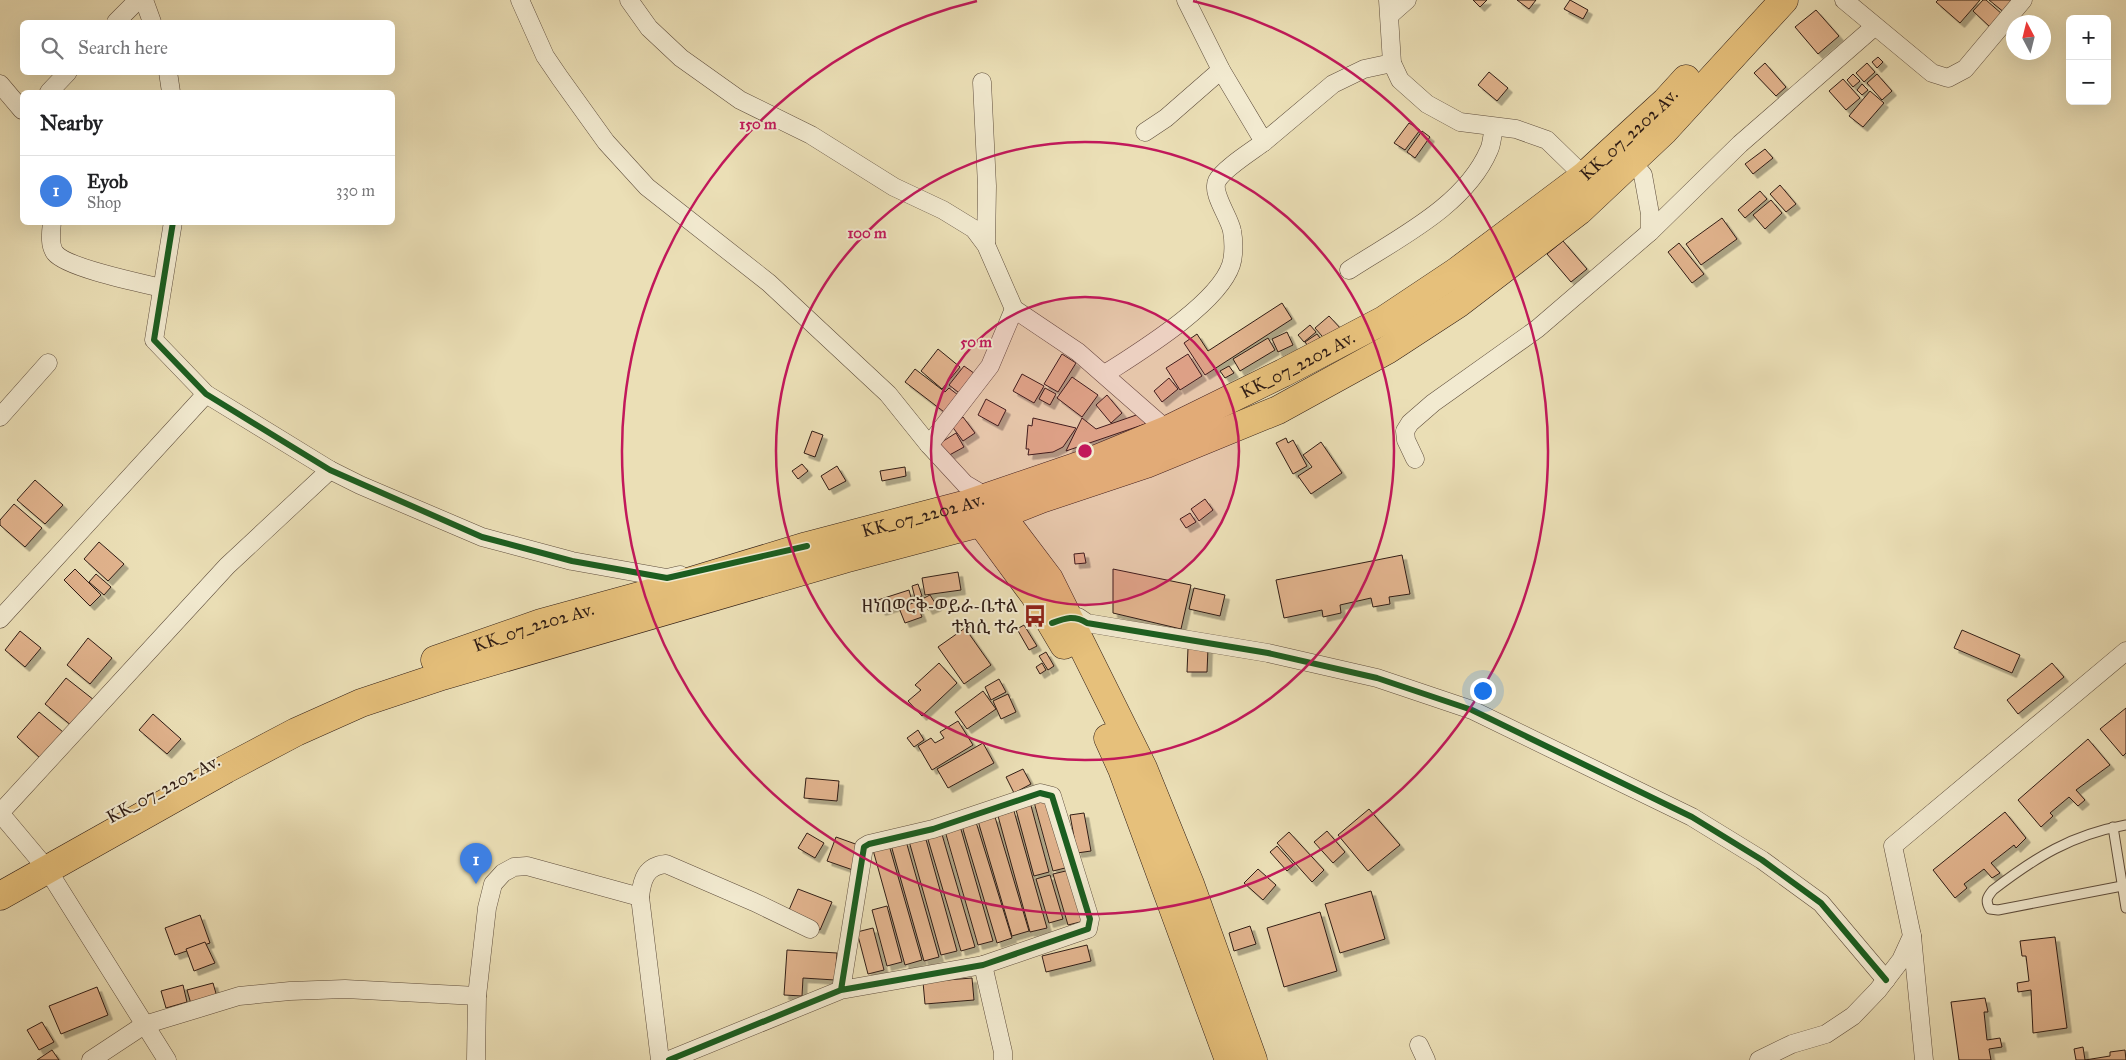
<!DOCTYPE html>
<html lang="en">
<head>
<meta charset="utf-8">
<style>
  :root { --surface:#fff; --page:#f2f2f2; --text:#202124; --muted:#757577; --line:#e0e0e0; --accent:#111827 }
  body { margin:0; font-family:"IM FELL Great Primer","Noto Serif Ethiopic",serif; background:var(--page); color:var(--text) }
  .controls { position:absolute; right:15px; top:15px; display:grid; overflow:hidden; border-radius:8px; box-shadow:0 5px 20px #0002 }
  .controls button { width:45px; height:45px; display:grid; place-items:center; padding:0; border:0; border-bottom:1px solid var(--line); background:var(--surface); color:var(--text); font:25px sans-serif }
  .compass { position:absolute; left:2006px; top:15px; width:45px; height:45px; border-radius:50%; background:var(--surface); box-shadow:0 5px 20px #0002; rotate:353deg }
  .you { position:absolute; left:1482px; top:690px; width:18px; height:18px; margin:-12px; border:4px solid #fff; border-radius:50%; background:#1a73e8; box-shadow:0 0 0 8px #1a73e833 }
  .badge { display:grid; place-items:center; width:32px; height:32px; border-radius:50%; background:var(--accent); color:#fff; font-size:16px; font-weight:700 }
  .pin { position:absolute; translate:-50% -41px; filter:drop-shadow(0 1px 2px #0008) }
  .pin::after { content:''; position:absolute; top:26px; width:18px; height:15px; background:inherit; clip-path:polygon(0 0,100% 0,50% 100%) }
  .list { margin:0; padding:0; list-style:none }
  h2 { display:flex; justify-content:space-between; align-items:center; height:65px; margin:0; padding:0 20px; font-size:21px }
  h2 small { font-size:16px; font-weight:400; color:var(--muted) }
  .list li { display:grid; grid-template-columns:32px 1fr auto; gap:15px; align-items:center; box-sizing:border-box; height:70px; padding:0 20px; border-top:1px solid var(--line) }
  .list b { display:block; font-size:19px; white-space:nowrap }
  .list p { margin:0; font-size:16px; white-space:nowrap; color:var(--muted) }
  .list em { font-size:16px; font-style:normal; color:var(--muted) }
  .icon { flex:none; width:28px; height:28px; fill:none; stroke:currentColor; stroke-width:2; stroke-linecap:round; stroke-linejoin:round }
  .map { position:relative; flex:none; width:2126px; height:1060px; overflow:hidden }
  .search { position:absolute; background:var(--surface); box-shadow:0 5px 20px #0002; left:20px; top:20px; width:375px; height:55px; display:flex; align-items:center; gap:12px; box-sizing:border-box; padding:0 18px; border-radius:8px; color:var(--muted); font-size:19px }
  .panel { position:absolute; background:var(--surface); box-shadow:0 5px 20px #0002; left:20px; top:90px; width:375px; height:135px; border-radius:8px }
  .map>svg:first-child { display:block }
</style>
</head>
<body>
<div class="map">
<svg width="2126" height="1060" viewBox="0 0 2126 1060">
  <defs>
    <filter id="shadow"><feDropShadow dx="4.5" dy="4.5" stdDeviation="0" flood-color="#0004"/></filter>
  </defs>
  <rect width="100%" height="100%" fill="#ebdfb6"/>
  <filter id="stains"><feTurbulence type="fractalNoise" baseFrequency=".004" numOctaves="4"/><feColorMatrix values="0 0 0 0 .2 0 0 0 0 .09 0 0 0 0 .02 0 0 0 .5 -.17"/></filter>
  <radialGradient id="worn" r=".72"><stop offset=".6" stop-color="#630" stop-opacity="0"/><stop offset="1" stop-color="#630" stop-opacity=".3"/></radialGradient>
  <g fill="#e1b38d" stroke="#301d15" filter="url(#shadow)">
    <polygon points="1473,0 1487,0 1480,7"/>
    <polygon points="1517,0 1536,0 1529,9"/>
    <polygon points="1570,0 1588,10 1583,19 1564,9"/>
    <polygon points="1938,0 1980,0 1960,23 1936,2"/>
    <polygon points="1983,0 1986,0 2002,14 1991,28 1973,11"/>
    <polygon points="1989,0 2012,0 2005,13"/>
    <polygon points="1816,10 1839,36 1818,54 1795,27"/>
    <polygon points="1878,57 1883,62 1877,68 1872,62"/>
    <polygon points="1765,63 1786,87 1776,96 1754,73"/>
    <polygon points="1867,63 1875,72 1864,82 1856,73"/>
    <polygon points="1489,72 1508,88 1497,101 1478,85"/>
    <polygon points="1853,74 1860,81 1853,87 1847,80"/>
    <polygon points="1877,74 1892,91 1882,100 1867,83"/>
    <polygon points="1843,79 1860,98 1846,110 1829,91"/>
    <polygon points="1862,84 1868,90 1862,95 1857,90"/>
    <polygon points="1870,91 1884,103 1863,127 1849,116"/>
    <polygon points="1409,123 1420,130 1405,150 1394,143"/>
    <polygon points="1422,131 1430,137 1415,158 1407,152"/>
    <polygon points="1765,149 1773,158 1753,174 1745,164"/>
    <polygon points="1780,185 1796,204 1786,212 1770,194"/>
    <polygon points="1760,191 1767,199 1745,218 1738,210"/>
    <polygon points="1771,200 1782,213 1765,229 1753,215"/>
    <polygon points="1722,218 1737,239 1701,265 1686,244"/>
    <polygon points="1563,241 1587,269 1571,282 1547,254"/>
    <polygon points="1679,243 1704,274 1692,283 1668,252"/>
    <polygon points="1282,303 1292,319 1205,375 1184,343 1197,334 1208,351"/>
    <polygon points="1329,316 1343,331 1329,344 1315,328"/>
    <polygon points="1310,325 1316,332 1304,342 1298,335"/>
    <polygon points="1287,332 1293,345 1278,352 1272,339"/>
    <polygon points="1317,334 1323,342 1311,350 1305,342"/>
    <polygon points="1268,338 1275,350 1240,371 1233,359"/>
    <polygon points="938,349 960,367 942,389 921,371"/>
    <polygon points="1062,354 1076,363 1058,392 1044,384"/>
    <polygon points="1188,354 1202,376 1180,390 1166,368"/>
    <polygon points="964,366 978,376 963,396 949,385"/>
    <polygon points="1229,366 1234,373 1225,378 1220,371"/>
    <polygon points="915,369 945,392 949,388 962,398 948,415 905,382"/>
    <polygon points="1022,374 1044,386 1034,403 1013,391"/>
    <polygon points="1072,377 1098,395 1082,417 1057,398"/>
    <polygon points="1169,378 1178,389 1162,402 1154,391"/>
    <polygon points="1045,388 1056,394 1050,405 1039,399"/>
    <polygon points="1107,395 1122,413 1111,423 1096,405"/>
    <polygon points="986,399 1006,410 998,426 978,415"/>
    <polygon points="1145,412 1148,423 1066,451 1082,418 1096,429"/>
    <polygon points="963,417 975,433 963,441 951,425"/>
    <polygon points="1033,418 1076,428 1063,447 1053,452 1028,455 1029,449 1026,449 1028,425 1032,426"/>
    <polygon points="812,431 823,435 815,457 804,453"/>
    <polygon points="956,433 964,447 944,458 937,445"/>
    <polygon points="1286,438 1288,443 1293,440 1307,466 1293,474 1276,443"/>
    <polygon points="1321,442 1342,473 1311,494 1298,476 1312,467 1303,455"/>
    <polygon points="802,464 808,471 798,479 792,471"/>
    <polygon points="837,466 846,481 829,490 821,476"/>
    <polygon points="905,467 906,476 882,481 880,471"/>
    <polygon points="35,480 63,505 45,524 17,500"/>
    <polygon points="1205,499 1213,510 1199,521 1191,509"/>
    <polygon points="14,504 42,528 25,547 0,525 0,520"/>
    <polygon points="1190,513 1196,522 1186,528 1180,519"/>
    <polygon points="99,542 124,564 108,581 84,559"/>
    <polygon points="1084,553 1086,563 1075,564 1074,554"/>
    <polygon points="1402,555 1410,594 1389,597 1390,604 1373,607 1371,598 1340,605 1341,613 1323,617 1322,610 1284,618 1276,580"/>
    <polygon points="75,569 101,595 90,606 64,580"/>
    <polygon points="1113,569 1191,585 1181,629 1113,613"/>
    <polygon points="958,572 961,590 925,595 922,578"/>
    <polygon points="96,574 111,587 104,595 89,582"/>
    <polygon points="918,584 922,596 915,598 912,586"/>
    <polygon points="1194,588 1225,595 1220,616 1189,609"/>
    <polygon points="909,590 912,601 881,611 878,600"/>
    <polygon points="930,595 937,606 928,610 922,599"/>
    <polygon points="916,602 922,617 905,623 899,608"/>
    <polygon points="1024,625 1037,646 1029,650 1017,629"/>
    <polygon points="965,628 991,665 964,684 938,647"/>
    <polygon points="1962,630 2020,655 2012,673 1954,648"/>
    <polygon points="20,631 41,648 25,667 5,650"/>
    <polygon points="88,638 112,658 90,684 67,665"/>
    <polygon points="1188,648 1208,648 1207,672 1187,672"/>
    <polygon points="1046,652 1054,666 1048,670 1039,656"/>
    <polygon points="939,663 957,683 922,716 908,701 921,690 915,685"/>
    <polygon points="1042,663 1046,670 1040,674 1036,667"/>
    <polygon points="2052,663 2064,677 2018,714 2007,700"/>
    <polygon points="66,678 94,700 72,726 45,704"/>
    <polygon points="999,679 1006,692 991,700 985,687"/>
    <polygon points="983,691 996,709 967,729 955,712"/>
    <polygon points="1008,694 1016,712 1001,719 993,701"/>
    <polygon points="2126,708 2126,753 2123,756 2100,729"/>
    <polygon points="39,712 63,732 40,758 17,737"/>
    <polygon points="153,714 181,739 167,754 139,730"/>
    <polygon points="958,721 973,745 932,770 918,746 931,738 935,743 944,738 940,732"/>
    <polygon points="918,730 924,740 914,747 907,738"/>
    <polygon points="2088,739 2110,765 2076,790 2085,800 2078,806 2069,797 2050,813 2053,816 2041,827 2018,800"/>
    <polygon points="983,743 994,763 948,788 937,769"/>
    <polygon points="1023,769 1031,784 1014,793 1006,777"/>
    <polygon points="806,778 839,781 837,801 804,798"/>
    <polygon points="1049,798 1069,867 1053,871 1034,802"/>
    <polygon points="1030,802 1049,872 1034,876 1015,806"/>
    <polygon points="1369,809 1400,845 1368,871 1338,835"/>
    <polygon points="1014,811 1047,928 1030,932 998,816"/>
    <polygon points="2005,812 2026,838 2016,848 2014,845 1991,863 2000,873 1992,878 1984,869 1964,884 1967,888 1955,898 1933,870"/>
    <polygon points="1084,813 1091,851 1077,853 1070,815"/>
    <polygon points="995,817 1029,931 1012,936 978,821"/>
    <polygon points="976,822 1012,938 997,943 962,826"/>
    <polygon points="960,826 993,941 978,945 945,831"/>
    <polygon points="941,831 975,947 961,951 927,836"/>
    <polygon points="1327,831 1345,852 1333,863 1314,842"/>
    <polygon points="1289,832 1324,870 1312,882 1277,843"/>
    <polygon points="807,833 824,843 815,858 798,848"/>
    <polygon points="925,836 957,951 941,955 909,841"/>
    <polygon points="836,837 861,846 853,870 827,861"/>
    <polygon points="906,841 939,957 924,961 891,845"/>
    <polygon points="889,845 922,960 905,965 873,850"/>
    <polygon points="1277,846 1294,865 1287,871 1270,852"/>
    <polygon points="1258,869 1276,885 1263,900 1244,883"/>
    <polygon points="1070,870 1084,921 1068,925 1053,874"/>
    <polygon points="1050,875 1063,919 1049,923 1036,879"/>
    <polygon points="798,889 832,902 820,930 786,917"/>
    <polygon points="1371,891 1385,939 1340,953 1325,904"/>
    <polygon points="887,906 902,962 887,966 872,910"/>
    <polygon points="1320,912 1337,971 1284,987 1267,928"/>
    <polygon points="200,915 210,943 175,955 165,928"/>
    <polygon points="1250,926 1256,944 1234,951 1229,933"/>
    <polygon points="873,928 884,970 868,974 857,932"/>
    <polygon points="2055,937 2067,1028 2033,1033 2031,990 2018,992 2017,983 2029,981 2026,956 2022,956 2020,941"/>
    <polygon points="205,942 215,963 194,971 186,949"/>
    <polygon points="1087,945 1091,961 1046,972 1042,956"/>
    <polygon points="787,950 837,953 835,980 803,978 802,996 784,995"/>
    <polygon points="972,978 974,1000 925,1004 923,982"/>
    <polygon points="213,983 217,997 191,1004 187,990"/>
    <polygon points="183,985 187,1002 166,1008 161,991"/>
    <polygon points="97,987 108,1015 61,1034 49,1006"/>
    <polygon points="1985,998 1988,1012 1984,1012 1987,1040 2000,1038 2002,1047 1989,1049 1991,1060 1959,1060 1951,1002"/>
    <polygon points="42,1022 54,1042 39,1050 27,1030"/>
    <polygon points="2083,1047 2085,1060 2110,1056 2110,1052 2125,1050 2126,1060 2076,1060 2074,1049"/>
    <polygon points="52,1050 59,1060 37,1060"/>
  </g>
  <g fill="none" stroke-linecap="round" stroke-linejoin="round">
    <defs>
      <g id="lane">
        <polyline points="2113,827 2126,908"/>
        <path d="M2122 886 1998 910 1990 909C1985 901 1987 897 1993 890 2036 857 2071 835 2126 825"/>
      </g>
      <g id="street">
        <polyline points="144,0 152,22"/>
        <polyline points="520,0 545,56 560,78 606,142 647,187 769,283 888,394 929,445 965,484 987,497"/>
        <polyline points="629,0 649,28 681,58 740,100 811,135 894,187 943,210 974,229 986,245 1014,309 1078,352 1167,430"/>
        <polyline points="1186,0 1221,70 1264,142 1333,84 1364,69 1392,63"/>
        <polyline points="1388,0 1392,63 1400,80 1427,104 1460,122 1516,129 1547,140 1584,176"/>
        <polyline points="1844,0 1932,73 1948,78 1965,69 2023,0"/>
        <polyline points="1390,15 1407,0"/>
        <polyline points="116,22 138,0"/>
        <polyline points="168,72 171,92"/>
        <polyline points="982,82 987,186 986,245"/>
        <polyline points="0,84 22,110"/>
        <polyline points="49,92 68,72"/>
        <polyline points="1145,132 1166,118 1221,70"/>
        <path d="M52 222C51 232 49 245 55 253 67 268 141 283 162 288"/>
        <polyline points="173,222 154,340 206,394 330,470 360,485 482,537 572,561 667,578 680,575"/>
        <polyline points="1650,232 1740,144 1874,27"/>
        <path d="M1349 270C1398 238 1465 206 1489 150 1492 144 1492 135 1494 128"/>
        <path d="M1105 374C1139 352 1218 304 1231 265 1234 256 1234 241 1232 231 1230 218 1211 193 1217 181 1223 169 1252 151 1264 142"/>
        <polyline points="0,417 48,363"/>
        <polyline points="929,445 990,366 1014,309"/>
        <polyline points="1415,459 1406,440 1405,431 1410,423 1433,403 1537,329 1650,232 1650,214 1643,175 1632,162"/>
        <polyline points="0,619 206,394"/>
        <polyline points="1063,619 1078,617 1087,623 1268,653 1377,678 1472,710 1692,817 1762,860 1821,903 1886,980"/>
        <polyline points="0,813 227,566 330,470"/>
        <polyline points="0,813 47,869 167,1060"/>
        <polyline points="640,897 660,1060"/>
        <polyline points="1912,936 1924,1060"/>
        <polyline points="983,965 1003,1052 1003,1060"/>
        <polyline points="1419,1045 1426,1060"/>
        <polyline points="91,1060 144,1025 239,996 290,991 345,989 477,996"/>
        <path d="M476 1060 477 996 487 908 493 884 503 873 514 867 527 866 640 897C642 879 646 866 666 864L754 902 810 929"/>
        <polyline points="669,1060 841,990 983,965 1088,929 1090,919 1052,796 1040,793 933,829 869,844 864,847 841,990"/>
        <polyline points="1759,1060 1792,1044 1826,1034 1853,1016 1878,990 1901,960 1912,936 1893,846 2126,651"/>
      </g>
      <g id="primary">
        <polyline points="990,501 1049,579 1143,768 1190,884 1253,1060"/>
        <polyline points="970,508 1035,596 1064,645"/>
        <path id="s1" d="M435 660 541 623 665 589 807 546 967 504 1087 463 1167 430 1283 373 1384 320 1456 272 1584 176 1666 101 1686 79"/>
        <polyline points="1108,738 1122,769 1229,1060"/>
        <polyline points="0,896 226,769 296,732 361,703 442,676 844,559 980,523 1041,499 1146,464 1278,410 1387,350 1459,303 1579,211 1664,131 1784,0"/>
      </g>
    </defs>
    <use href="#lane" stroke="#5f4e3d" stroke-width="11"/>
    <use href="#street" stroke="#5f4e3d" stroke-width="19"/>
    <use href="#primary" stroke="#301d15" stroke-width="29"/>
    <use href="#lane" stroke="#f2ead0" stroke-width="9"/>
    <use href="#street" stroke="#f2ead0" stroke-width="18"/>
    <use href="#primary" stroke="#e6c07b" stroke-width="28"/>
    <defs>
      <g id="cycleway">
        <polyline points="173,222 154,340 206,394 330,470 482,537 572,561 667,578 807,546"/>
        <path d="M1052 623C1066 618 1074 615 1087 623L1268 653 1377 678 1472 710 1692 817 1762 860 1821 903 1886 980"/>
        <polyline points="669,1060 841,990 983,965 1088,929 1090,919 1052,796 1040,793 933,829 869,844 864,847 841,990"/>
      </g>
    </defs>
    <use href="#cycleway" stroke="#f2ead0" stroke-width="9"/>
    <use href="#cycleway" stroke="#1b5e20" stroke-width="6"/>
  </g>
  <circle cx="1085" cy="451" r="154" fill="#c2185b" fill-opacity=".12"/>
  <g fill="none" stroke="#c2185b" stroke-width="2.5">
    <circle cx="1085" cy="451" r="154"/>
    <circle cx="1085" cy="451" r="309"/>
    <path d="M1193 1A463 463 0 1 1 977 1"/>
  </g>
  <defs>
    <symbol id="bus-bare" viewBox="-9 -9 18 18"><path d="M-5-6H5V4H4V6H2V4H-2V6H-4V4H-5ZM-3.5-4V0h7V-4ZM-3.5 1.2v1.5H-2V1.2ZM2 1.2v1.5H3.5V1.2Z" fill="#8f2418" stroke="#f2ead0" stroke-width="2.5" paint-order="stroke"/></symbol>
  </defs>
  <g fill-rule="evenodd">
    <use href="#bus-bare" x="1019" y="600" width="32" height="32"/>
  </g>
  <g text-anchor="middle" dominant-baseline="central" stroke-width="4" stroke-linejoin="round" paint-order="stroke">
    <g font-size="18" fill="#301d15" stroke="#f2ead0">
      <text stroke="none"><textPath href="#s1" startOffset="1319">KK_07_2202 Av.</textPath></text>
      <text stroke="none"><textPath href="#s1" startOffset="914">KK_07_2202 Av.</textPath></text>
      <text stroke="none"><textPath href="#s1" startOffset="509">KK_07_2202 Av.</textPath></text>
      <text stroke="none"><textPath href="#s1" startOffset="104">KK_07_2202 Av.</textPath></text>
      <text transform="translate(163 789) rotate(-28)">KK_07_2202 Av.</text>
    </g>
    <g font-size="18" fill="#301d15" stroke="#f2ead0" text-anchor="end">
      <text x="1018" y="606">ዘነበወርቅ-ወይራ-ቤተል<tspan x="1018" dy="21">ተክሲ ተራ</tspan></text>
    </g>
  </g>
  <circle cx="1085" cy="451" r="8" fill="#c2185b" stroke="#f2ead0" stroke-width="2.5"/>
  <g font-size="15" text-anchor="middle" font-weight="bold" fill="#c2185b" stroke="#f2ead0" stroke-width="4" stroke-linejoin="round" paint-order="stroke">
    <text x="758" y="129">150 m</text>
    <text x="867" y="238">100 m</text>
    <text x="976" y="347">50 m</text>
  </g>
  <rect width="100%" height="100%" filter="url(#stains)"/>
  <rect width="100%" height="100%" fill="url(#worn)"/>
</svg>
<div class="controls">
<button>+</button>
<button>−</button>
</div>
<svg class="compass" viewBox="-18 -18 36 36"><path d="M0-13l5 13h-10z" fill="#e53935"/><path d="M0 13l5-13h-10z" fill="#757577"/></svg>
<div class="you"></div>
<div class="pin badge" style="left:476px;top:884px;background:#3f7fe0">1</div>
<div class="search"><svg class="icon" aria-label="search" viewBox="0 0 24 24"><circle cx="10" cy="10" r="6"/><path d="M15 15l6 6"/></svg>Search here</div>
<section class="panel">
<h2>Nearby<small></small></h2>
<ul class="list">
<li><span class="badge" style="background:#3f7fe0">1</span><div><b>Eyob</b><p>Shop</p></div><em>330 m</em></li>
</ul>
</section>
</div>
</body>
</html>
